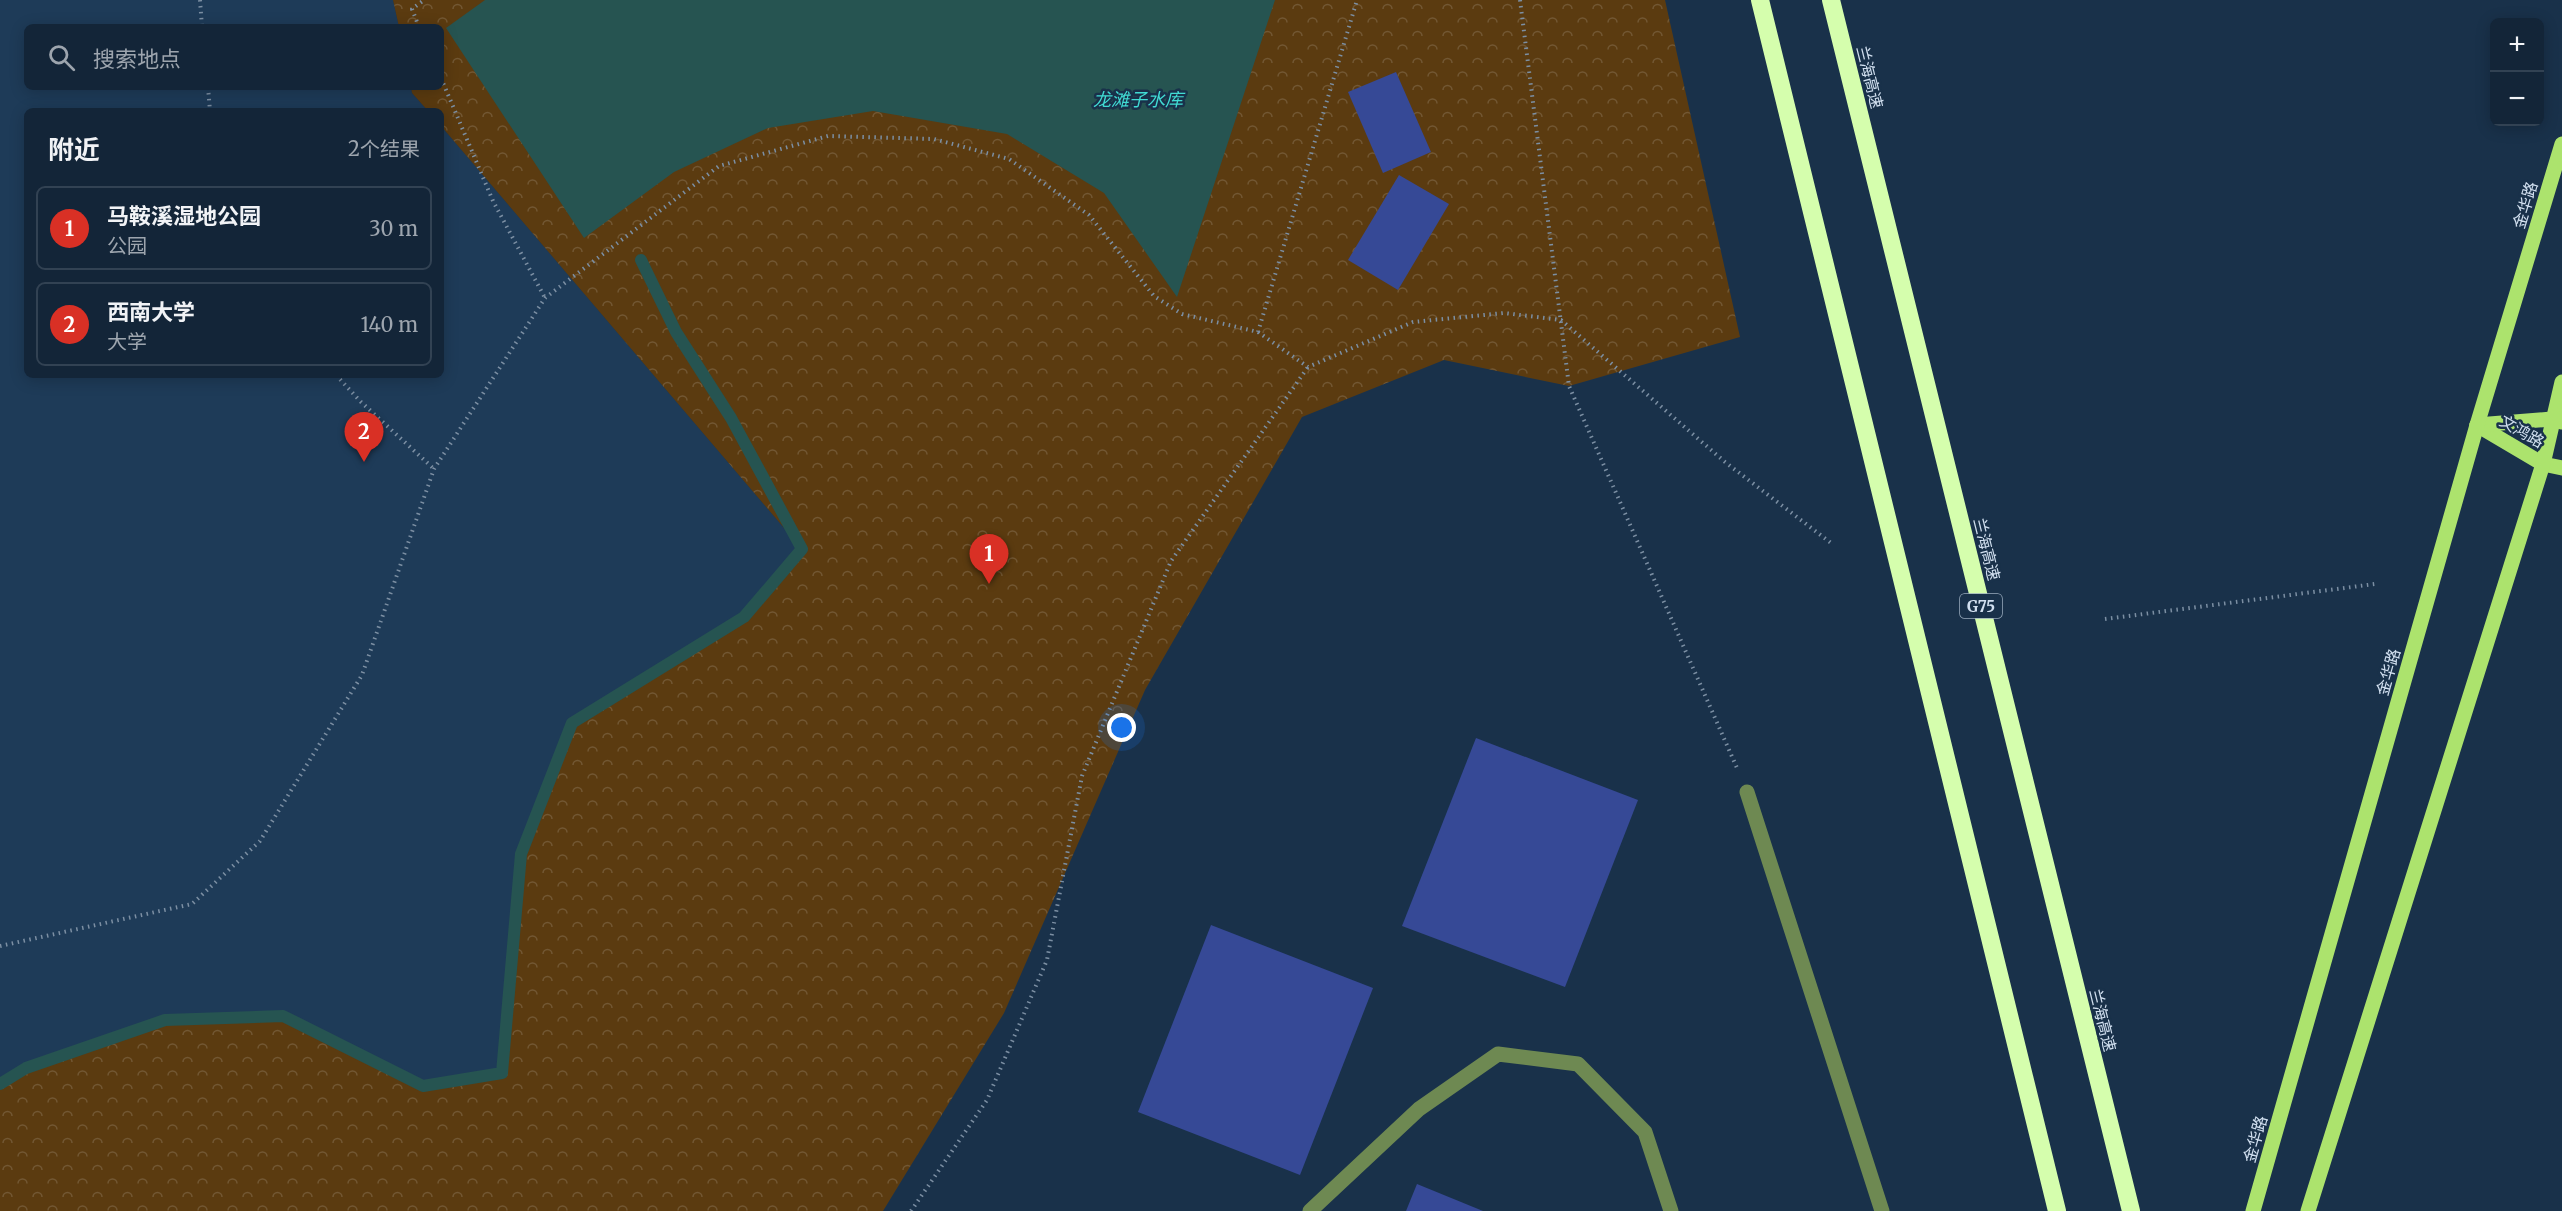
<!DOCTYPE html>
<html lang="zh">
<head>
<meta charset="utf-8">
<style>
  :root { --surface:#132538; --page:#203143; --text:#f1f3f6; --muted:#9da5ae; --line:#324253; --accent:#d93025 }
  body { margin:0; font-family:Merriweather,"Noto Sans SC",serif; background:var(--page); color:var(--text) }
  .controls { position:absolute; right:18px; top:18px; display:grid; overflow:hidden; border-radius:9px; box-shadow:0 3px 15px #0003 }
  .controls button { width:54px; height:54px; display:grid; place-items:center; padding:0; border:0; border-bottom:2px solid var(--line); background:var(--surface); color:var(--text); font:30px sans-serif }
  .you { position:absolute; left:1122px; top:728px; width:21px; height:21px; margin:-15px; border:4px solid #fff; border-radius:50%; background:#1a73e8; box-shadow:0 0 0 9px #1a73e833 }
  .badge { display:grid; place-items:center; width:39px; height:39px; border-radius:50%; background:var(--accent); color:#fff; font-size:20px; font-weight:700 }
  .pin { position:absolute; translate:-50% -50px; filter:drop-shadow(0 2px 3px #0008) }
  .pin::after { content:''; position:absolute; top:32px; width:21px; height:18px; background:inherit; clip-path:polygon(0 0,100% 0,50% 100%) }
  .list { margin:0; padding:0; list-style:none }
  h2 { display:flex; justify-content:space-between; align-items:center; height:78px; margin:0; padding:0 24px; font-size:26px }
  h2 small { font-size:20px; font-weight:400; color:var(--muted) }
  .list li { display:grid; grid-template-columns:39px 1fr auto; gap:18px; align-items:center; box-sizing:border-box; height:84px; margin:0 12px 12px; padding:0 12px; border:2px solid var(--line); border-radius:9px }
  .list b { display:block; font-size:22px; white-space:nowrap }
  .list p { margin:0; font-size:20px; white-space:nowrap; color:var(--muted) }
  .list em { font-size:20px; font-style:normal; color:var(--muted) }
  .icon { flex:none; width:33px; height:33px; fill:none; stroke:currentColor; stroke-width:2; stroke-linecap:round; stroke-linejoin:round }
  .map { position:relative; flex:none; width:2562px; height:1211px; overflow:hidden }
  .search { position:absolute; background:var(--surface); box-shadow:0 3px 15px #0003; left:24px; top:24px; width:420px; height:66px; display:flex; align-items:center; gap:15px; box-sizing:border-box; padding:0 21px; border-radius:9px; color:var(--muted); font-size:22px }
  .panel { position:absolute; background:var(--surface); box-shadow:0 3px 15px #0003; left:24px; top:108px; width:420px; height:270px; border-radius:9px }
  .map>svg:first-child { display:block }
</style>
</head>
<body>
<div class="map">
<svg width="2562" height="1211" viewBox="0 0 2562 1211">
  <defs>
    <pattern id="park-crowns" width="20" height="18" patternUnits="userSpaceOnUse" patternTransform="scale(1.5)"><rect width="20" height="18" fill="#5b3b10"/><path d="M2 6a3 3 0 1 1 6 0M12 15a3 3 0 1 1 6 0" fill="none" stroke="#725733"/></pattern>
  </defs>
  <rect width="100%" height="100%" fill="#19314a"/>
  <polygon fill="#1e3b58" points="0,0 393,0 399,27 27,27 27,87 411,87 412,93 428,111 27,111 27,375 441,375 441,126 802,549 744,617 572,723 521,854 502,1073 423,1086 283,1016 165,1020 26,1068 0,1084"/>
  <polygon fill="url(#park-crowns)" points="393,0 1665,0 1740,337 1569,386 1444,360 1302,417 1145,690 1004,1013 883,1211 0,1211 0,1084 26,1068 165,1020 283,1016 423,1086 502,1073 521,854 572,723 744,617 802,549 441,126 441,111 428,111 412,93 411,87 441,87 441,27 399,27"/>
  <polygon fill="#265451" points="485,0 1275,0 1177,297 1104,193 1007,134 873,111 768,128 674,172 584,238 446,28"/>
  <g fill="none" stroke-linecap="round" stroke-linejoin="round">
    <polyline stroke="#265451" stroke-width="12" points="0,1084 26,1068 165,1020 283,1016 423,1086 502,1073 521,854 572,723 744,617 802,549 731,418 676,332 641,260"/>
  </g>
  <g fill="#364996">
    <polygon points="1396,72 1431,152 1383,173 1348,92"/>
    <polygon points="1399,175 1449,204 1398,290 1348,260"/>
    <polygon points="1476,738 1638,800 1565,987 1402,926"/>
    <polygon points="1211,925 1373,988 1300,1175 1138,1112"/>
    <polygon points="1417,1184 1483,1211 1406,1211"/>
  </g>
  <g fill="none" stroke-linecap="round" stroke-linejoin="round">
    <g stroke="#7c8fa3" stroke-width="4" stroke-dasharray="1.5 4.5" stroke-linecap="butt">
      <polyline points="200,0 202,27"/>
      <polyline points="1520,0 1569,386 1737,768"/>
      <polyline points="419,27 412,9 424,0"/>
      <polyline points="441,78 493,201 545,298"/>
      <polyline points="208,87 210,111"/>
      <polyline points="1258,332 1308,367 1413,322 1504,313 1561,320 1725,462 1831,543"/>
      <polyline points="336,375 361,402 434,469"/>
      <polyline points="2105,619 2375,584"/>
      <polyline points="0,946 192,904 260,841 362,675 434,469 545,298 719,166 828,136 934,139 1009,159 1089,215 1154,296 1182,314 1258,332 1357,0"/>
      <polyline points="911,1211 987,1100 1047,960 1082,776 1171,561 1308,367"/>
    </g>
    <g stroke="#6e8952" stroke-width="15">
      <polyline points="1747,792 1882,1211"/>
      <polyline points="1310,1211 1419,1109 1498,1054 1578,1064 1645,1132 1671,1211"/>
    </g>
    <g stroke="#ace36d" stroke-width="15">
      <polyline points="2477,425 2543,464 2562,468"/>
      <polyline points="2477,425 2552,419 2562,422"/>
      <polyline points="2253,1211 2477,425 2562,144"/>
      <polyline points="2308,1211 2543,464 2562,382"/>
    </g>
    <g stroke="#d5fead" stroke-width="18">
      <polyline points="1760,0 2057,1211"/>
      <polyline points="1831,0 2131,1211"/>
    </g>
  </g>
  <g text-anchor="middle" dominant-baseline="central" stroke-width="5" stroke-linejoin="round" paint-order="stroke">
    <rect fill="#19314a" stroke="#9aacbe" stroke-width="1.5" x="1960" y="594" width="42" height="24" rx="4.5"/>
    <g font-size="15" font-weight="bold" fill="#d2e0f0">
      <text x="1981" y="606">G75</text>
    </g>
    <g font-size="16" fill="#d2e0f0" stroke="#19314a">
      <text transform="translate(1870 77) rotate(76)">兰海高速</text>
      <text transform="translate(2525 205) rotate(-73)">金华路</text>
      <text transform="translate(2522 431) rotate(30)">文鸿路</text>
      <text transform="translate(1987 549) rotate(76)">兰海高速</text>
      <text transform="translate(2388 672) rotate(-74)">金华路</text>
      <text transform="translate(2103 1020) rotate(76)">兰海高速</text>
      <text transform="translate(2255 1139) rotate(-74)">金华路</text>
    </g>
    <g font-size="18" font-style="italic" fill="#41dcd4" stroke="#19314a">
      <text x="1138" y="99">龙滩子水库</text>
    </g>
  </g>
</svg>
<div class="controls">
<button>+</button>
<button>−</button>
</div>
<div class="you"></div>
<div class="pin badge" style="left:989px;top:584px">1</div>
<div class="pin badge" style="left:364px;top:462px">2</div>
<div class="search"><svg class="icon" aria-label="search" viewBox="0 0 24 24"><circle cx="10" cy="10" r="6"/><path d="M15 15l6 6"/></svg>搜索地点</div>
<section class="panel">
<h2>附近<small>2个结果</small></h2>
<ul class="list">
<li><span class="badge">1</span><div><b>马鞍溪湿地公园</b><p>公园</p></div><em>30 m</em></li>
<li><span class="badge">2</span><div><b>西南大学</b><p>大学</p></div><em>140 m</em></li>
</ul>
</section>
</div>
</body>
</html>
